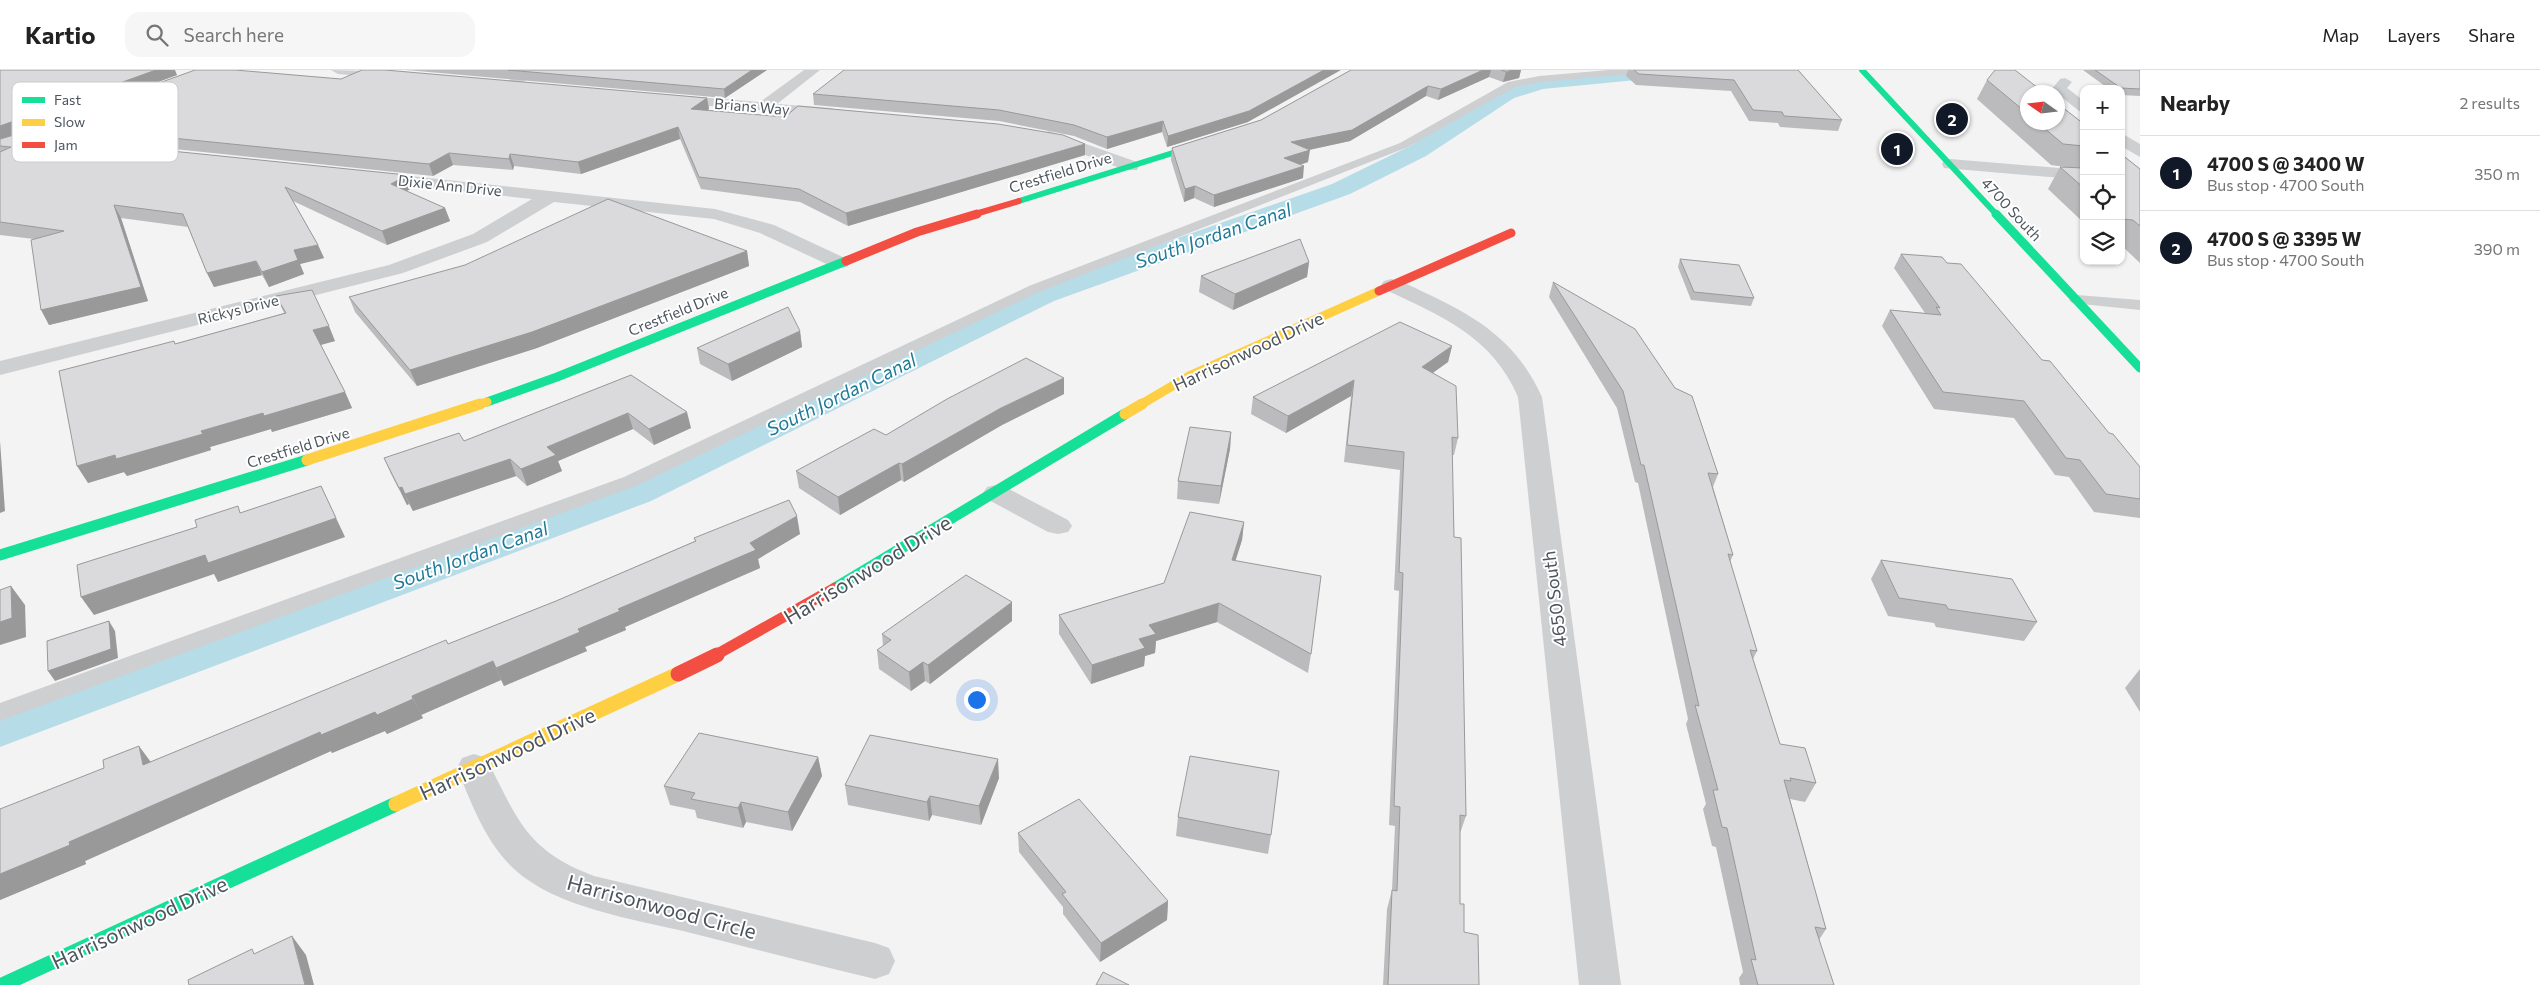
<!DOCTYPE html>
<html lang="en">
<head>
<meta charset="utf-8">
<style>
  :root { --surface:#fff; --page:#f6f6f6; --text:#222; --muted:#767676; --line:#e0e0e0; --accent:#111827 }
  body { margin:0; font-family:Commissioner,sans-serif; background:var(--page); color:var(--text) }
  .controls { position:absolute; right:15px; top:15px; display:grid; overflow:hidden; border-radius:10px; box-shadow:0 1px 4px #0004 }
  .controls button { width:45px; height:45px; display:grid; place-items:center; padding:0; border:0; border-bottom:1px solid var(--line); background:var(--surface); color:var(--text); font:25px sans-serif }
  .compass { position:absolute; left:2020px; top:15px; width:45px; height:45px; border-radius:50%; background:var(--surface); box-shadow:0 1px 4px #0004; rotate:284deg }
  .you { position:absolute; left:976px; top:629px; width:18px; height:18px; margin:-12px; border:4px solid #fff; border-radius:50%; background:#1a73e8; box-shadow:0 0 0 8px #1a73e833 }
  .badge { display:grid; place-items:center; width:32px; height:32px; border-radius:50%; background:var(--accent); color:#fff; font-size:16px; font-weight:700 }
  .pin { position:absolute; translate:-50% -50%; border:2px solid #fff; box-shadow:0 1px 5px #0006 }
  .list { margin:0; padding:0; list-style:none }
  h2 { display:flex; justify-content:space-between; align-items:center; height:65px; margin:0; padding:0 20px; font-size:21px }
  h2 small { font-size:16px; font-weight:400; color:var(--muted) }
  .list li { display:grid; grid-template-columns:32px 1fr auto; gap:15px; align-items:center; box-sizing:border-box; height:75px; padding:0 20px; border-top:1px solid var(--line) }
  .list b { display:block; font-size:19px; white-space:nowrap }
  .list p { margin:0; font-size:16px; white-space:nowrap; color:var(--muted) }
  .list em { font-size:16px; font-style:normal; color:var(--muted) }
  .icon { flex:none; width:28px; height:28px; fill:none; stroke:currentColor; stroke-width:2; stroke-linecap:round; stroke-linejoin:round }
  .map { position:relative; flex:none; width:2140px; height:915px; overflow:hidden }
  header { display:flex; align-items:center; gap:30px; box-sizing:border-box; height:70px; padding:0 25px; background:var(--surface); border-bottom:1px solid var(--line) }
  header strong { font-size:24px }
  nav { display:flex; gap:28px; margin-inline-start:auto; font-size:18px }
  .search { width:350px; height:45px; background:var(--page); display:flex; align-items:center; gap:12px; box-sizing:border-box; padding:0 18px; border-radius:15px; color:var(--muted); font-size:19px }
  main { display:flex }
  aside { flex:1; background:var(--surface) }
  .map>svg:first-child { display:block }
</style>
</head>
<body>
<header>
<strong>Kartio</strong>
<div class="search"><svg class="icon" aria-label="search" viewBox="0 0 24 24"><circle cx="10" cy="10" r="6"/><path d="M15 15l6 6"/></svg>Search here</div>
<nav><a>Map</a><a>Layers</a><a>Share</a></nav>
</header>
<main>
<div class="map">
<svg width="2140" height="915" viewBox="0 0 2140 915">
  <rect width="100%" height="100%" fill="#f4f3f3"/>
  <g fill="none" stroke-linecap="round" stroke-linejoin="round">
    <polygon fill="#b6dce8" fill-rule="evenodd" points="1614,0 1688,0 1685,4 1678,6 1543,19 1514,28 1426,86 1350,124 1054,231 651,431 0,677 0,640 623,415 1032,219 1332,114 1410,76 1500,20 1541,7"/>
    <g fill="#cdcfd1" fill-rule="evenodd">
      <polygon points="1609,0 1649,0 1644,3 1539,12 1515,17 1408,77 1039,222 638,415 0,651 0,633 624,407 1029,216 1400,73 1508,12 1539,6"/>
      <polygon points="2077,225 2140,230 2140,240 2072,233 2069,230"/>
    </g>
    <g fill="#cdcfd1" fill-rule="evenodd">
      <polygon points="331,0 399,2 401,5 394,9 338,4"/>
      <polygon points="526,0 544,0 513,18 508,19 501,15"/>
      <polygon points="804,0 820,0 777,34 832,38 840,43 837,46 671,33 664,29 671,25 760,32"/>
      <polygon points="2065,8 2072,12 2067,18 2084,31 2084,42 2079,41 2052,19 2060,9"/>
      <polygon points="81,42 86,44 89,47 86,50 0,82 0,72"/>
      <polygon points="1049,61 1137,92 1139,96 1137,100 1125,100 1043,69 1041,66 1043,63"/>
      <polygon points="2121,63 2140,74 2140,87 2121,76"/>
      <polygon points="1950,89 2084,100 2084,110 1944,98 1942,94 1944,90"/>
      <polygon points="373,102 715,139 774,155 847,189 850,193 847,197 833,197 760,163 714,149 554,132 487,172 403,203 0,305 0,291 389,195 473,164 532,129 367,111 365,107 367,103"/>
      <path d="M1391 209C1405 212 1417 219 1430 225 1482 250 1518 274 1542 327L1621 915H1579L1518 327C1492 266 1441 246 1384 219L1381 215 1384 211Z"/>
      <polygon points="996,415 1005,417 1068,450 1072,456 1068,462 1058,464 1048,462 987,429 983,423 987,417"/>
      <path d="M474 684 486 688C518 749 525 780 594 806L875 873 889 878 895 891 889 904 875 909C812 894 750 878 687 862 634 849 556 838 514 799 486 773 471 733 457 698L462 688Z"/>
    </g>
    <g stroke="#16e098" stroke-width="6">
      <polyline points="1862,0 1997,145"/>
      <polyline points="1019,131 1208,72"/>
    </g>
    <g stroke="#16e098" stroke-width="9">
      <polyline points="1996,144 2140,298"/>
      <polyline points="487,332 557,307 846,191"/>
    </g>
    <g stroke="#16e098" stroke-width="11">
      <polyline points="0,485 307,390"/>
      <polyline points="835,518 1125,344"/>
    </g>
    <polyline stroke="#16e098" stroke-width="15" points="2,915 396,734"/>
    <g stroke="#ffcf43" stroke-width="9">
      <polyline points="476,335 487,332"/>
      <polyline points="1140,335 1191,305 1379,221"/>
    </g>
    <g stroke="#ffcf43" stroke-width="11">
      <polyline points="1125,344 1142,334"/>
      <polyline points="307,390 480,334"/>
    </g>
    <polyline stroke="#ffcf43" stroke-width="15" points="396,734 678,604"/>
    <polyline stroke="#f24e42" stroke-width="6" points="972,145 1019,131"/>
    <g stroke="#f24e42" stroke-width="9">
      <polyline points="846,191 917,162 977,144"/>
      <polyline points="1379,221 1511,163"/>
    </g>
    <polyline stroke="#f24e42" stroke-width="11" points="714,586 835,518"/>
    <polyline stroke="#f24e42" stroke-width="15" points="678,604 717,585"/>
  </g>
  <g fill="#bbbbbd">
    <polygon points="0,0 177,5 13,65 407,105 412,118 406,121 445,138 450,151 387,175 293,131 318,175 324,188 300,194 304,204 269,217 262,205 214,217 207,203 188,157 121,148 148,231 49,255 34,169 0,165"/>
    <polygon points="406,0 767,0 725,28"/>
    <polygon points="1351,0 1521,0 1519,8 1503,12 1489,7 1438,30 1426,26 1350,71 1309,80 1308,92 1300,95 1303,108 1214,137 1194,128 1184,132 1171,90 1172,78 1261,50"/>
    <polygon points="1628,0 1798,0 1842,50 1838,61 1780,57 1778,53 1749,51 1731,21 1636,15 1626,6"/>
    <polygon points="2083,0 2140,0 2140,26 2121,25 2121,19 2109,19"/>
    <polygon points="341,9 707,28 709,39 707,40 1085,85 848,156 800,132 701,119 680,69 581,104 514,96 513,100 453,95 433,106 49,66 43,55"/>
    <polygon points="1987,10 2028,22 2028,52 2058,52 2084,54 2084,153 2048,119 2060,97 2073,98 2051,95 1977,29"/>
    <polygon points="813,24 1248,52 1167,77 1162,62 1107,79 1074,66 999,51 814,35"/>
    <polygon points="2121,84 2140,99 2140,193 2121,175"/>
    <polygon points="747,181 749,196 537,278 417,316 355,242 349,227"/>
    <polygon points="1901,184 1947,193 2042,290 2140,397 2140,448 2094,442 2069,407 2055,405 2014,348 1934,339 1882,256 1890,240 1925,243 1894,198"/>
    <polygon points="1680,189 1754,228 1751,236 1691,230 1678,197"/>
    <polygon points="1309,192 1307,207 1233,240 1199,222 1201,206"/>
    <polygon points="1553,212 1718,404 1713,417 1733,485 1730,492 1757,581 1753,589 1780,674 1816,713 1805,732 1790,729 1826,859 1819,870 1834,915 1740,915 1739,908 1743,902 1716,777 1712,776 1703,739 1706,734 1686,654 1688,649 1638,413 1635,412 1617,338 1549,227"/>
    <polygon points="276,226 335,271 321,275 345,322 352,338 272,362 271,359 210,377 211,380 127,406 124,402 88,413 175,274 284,243"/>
    <polygon points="800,261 802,277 732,311 700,294 697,278"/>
    <polygon points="1452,276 1448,292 1433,303 1458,368 1454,385 1452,385 1454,467 1466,746 1460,763 1460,834 1464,862 1479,915 1383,915 1387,839 1392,820 1395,756 1389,755 1399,521 1394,520 1400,400 1344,392 1351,326 1286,363 1251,344 1253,327"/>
    <polygon points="631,305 691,358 654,375 633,359 558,391 562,401 527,416 516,406 413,441 409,434 407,435 391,404 384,388 464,371"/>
    <polygon points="1064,324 1002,355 904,412 901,410 840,445 799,418 796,401 886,365"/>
    <polygon points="1231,362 1230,379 1219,434 1177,429 1178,411"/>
    <polygon points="1244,452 1242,470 1235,491 1311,584 1308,603 1217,552 1156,571 1155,583 1145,586 1144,596 1091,614 1059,564 1059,545 1164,513"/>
    <polygon points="800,464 758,489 760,498 625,557 626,560 585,577 587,581 504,616 501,610 421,645 423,648 387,664 385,661 332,683 331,681 85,791 86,794 0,830 104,698 150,692 448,574 556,531 695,471 694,468"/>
    <polygon points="1881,490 2037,552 2024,571 1936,557 1934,553 1888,546 1871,509"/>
    <polygon points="1012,551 930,614 925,611 911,621 879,599 877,580 883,576 882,564"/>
    <polygon points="2140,599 2140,642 2125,618"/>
    <polygon points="818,687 822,706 792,761 746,752 743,758 697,748 695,740 670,735 664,716"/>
    <polygon points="999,708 981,755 932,745 929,751 848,735 845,715"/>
    <polygon points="1178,747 1271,765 1268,784 1176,766"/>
    <polygon points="1018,763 1168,831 1167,850 1100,892 1063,844 1063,837 1019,782"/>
  </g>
  <g fill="#99999a">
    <polygon points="152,0 175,0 177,5 0,70 0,56"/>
    <polygon points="752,0 767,0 725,28 724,19"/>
    <polygon points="1324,0 1341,0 1248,52 1167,77 1168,66"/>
    <polygon points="1483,0 1491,0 1489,7 1438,30 1441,19"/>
    <polygon points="1513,0 1521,0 1519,8 1503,12 1506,2"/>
    <polygon points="1428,16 1426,26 1350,71 1290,84 1291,72"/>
    <polygon points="707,28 709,39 693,50 691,39"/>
    <polygon points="1163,51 1162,62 1107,79 1107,67"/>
    <polygon points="678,57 680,69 581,104 578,92"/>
    <polygon points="1085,74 1085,85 848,156 846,143"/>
    <polygon points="1310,80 1308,92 1283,100 1284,88"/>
    <polygon points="449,83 453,95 433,106 429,94"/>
    <polygon points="510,84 514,96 513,100 509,89"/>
    <polygon points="1304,96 1303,108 1214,137 1214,125"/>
    <polygon points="407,105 412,118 396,127 391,114"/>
    <polygon points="1195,116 1194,128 1184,132 1185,119"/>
    <polygon points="114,135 121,148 148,231 49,255 41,240"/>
    <polygon points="445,138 450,151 387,175 382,161"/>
    <polygon points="318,175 324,188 300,194 304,204 269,217 262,202 294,180"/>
    <polygon points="747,181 749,196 537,278 417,316 410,300"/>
    <polygon points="256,191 262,205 214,217 207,203"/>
    <polygon points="1309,192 1307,207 1233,240 1235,224"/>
    <polygon points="329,256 335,271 320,275 313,260"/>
    <polygon points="800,261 802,277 732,311 728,294"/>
    <polygon points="1452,276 1448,292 1418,313 1422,297"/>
    <polygon points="1064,308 1064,324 1002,355 904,412 902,394 1001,338"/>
    <polygon points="1354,310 1351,326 1286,363 1288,346"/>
    <polygon points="345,322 352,338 272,362 271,359 210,377 211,380 127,406 124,402 88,413 77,396 263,343"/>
    <polygon points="687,342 691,358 654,375 649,359"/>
    <polygon points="628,343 633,359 558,391 562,401 527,416 521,399 547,377"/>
    <polygon points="1231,362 1230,379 1219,434 1221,416"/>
    <polygon points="0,371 5,441 0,443"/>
    <polygon points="510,389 516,406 413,441 405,424"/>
    <polygon points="899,393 901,410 840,445 838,427"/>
    <polygon points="321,416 345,467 218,512 214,504 94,545 81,527"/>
    <polygon points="402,417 409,434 407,435 399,418"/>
    <polygon points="797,446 800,464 758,489 760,498 625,557 626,560 585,577 587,581 504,616 496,598 578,559 750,473"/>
    <polygon points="1244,452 1242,470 1230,508 1232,490"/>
    <polygon points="11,516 25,535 26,567 0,575 0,552"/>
    <polygon points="1012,532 1012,551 930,614 928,595"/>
    <polygon points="1219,533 1217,552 1156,571 1155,583 1145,586 1144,596 1091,614 1092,595 1149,555"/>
    <polygon points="109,551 115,561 118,588 55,611 48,601"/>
    <polygon points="493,591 501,610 421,645 412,626"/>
    <polygon points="923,592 925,611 911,621 909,602"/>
    <polygon points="413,629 423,648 387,664 385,661 332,683 331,681 85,791 86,794 0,830 0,804 69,772 320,662 375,642"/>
    <polygon points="139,676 153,695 143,695"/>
    <polygon points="818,687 822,706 792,761 788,742"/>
    <polygon points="998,689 999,708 981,755 979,736"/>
    <polygon points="930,726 932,745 929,751 927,732"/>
    <polygon points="741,732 746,752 743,758 738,738"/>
    <polygon points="1168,831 1167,850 1100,892 1101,873"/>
    <polygon points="292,866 306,885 314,915 305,915"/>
  </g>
  <g fill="#dadadc" stroke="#99999a">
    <polygon points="0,0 156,0 0,56"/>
    <polygon points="195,0 235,0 341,9 362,0 385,0 707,28 691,39 785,47 798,36 998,54 1063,65 1085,74 846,143 799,119 699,107 678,57 578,92 510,84 509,89 449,83 429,94 43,55"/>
    <polygon points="508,0 752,0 724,19"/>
    <polygon points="844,0 1324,0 1249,41 1168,66 1163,51 1107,67 1074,55 999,40 813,24"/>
    <polygon points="1351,0 1483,0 1441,19 1428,16 1352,60 1291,72 1310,80 1284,88 1304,96 1214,125 1195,116 1185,119 1172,78 1261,50"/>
    <polygon points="1501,0 1513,0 1506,2"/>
    <polygon points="1634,0 1798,0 1842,50 1784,46 1782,42 1753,40 1734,10 1639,4"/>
    <polygon points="1995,0 2015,0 2043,22 2028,22 2028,44 1987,10"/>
    <polygon points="2095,0 2140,0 2140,19 2121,18"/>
    <polygon points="2058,34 2084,54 2084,76 2063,74 2037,52 2058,52"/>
    <polygon points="14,65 407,105 391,114 445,138 382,161 285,117 318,175 294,180 298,190 262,202 256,191 207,203 183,144 114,135 141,217 41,240 31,170 64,161 0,152 0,82 11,77 0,76 0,69"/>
    <polygon points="2121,84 2140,99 2140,156 2133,150 2121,149"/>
    <polygon points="2060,97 2084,98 2084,118"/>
    <polygon points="608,129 747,181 532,262 410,300 349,227 465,195"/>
    <polygon points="1300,169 1309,192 1235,224 1201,206"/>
    <polygon points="1901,184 1942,187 1947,193 1961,194 2042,290 2050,291 2109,363 2113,364 2140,397 2140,429 2106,424 2080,390 2066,388 2024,331 1943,322 1890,240 1941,245 1936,237 1940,238"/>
    <polygon points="1680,189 1739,195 1754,228 1694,222"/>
    <polygon points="1553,212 1635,259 1675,318 1692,326 1718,404 1708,403 1733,485 1728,484 1757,581 1750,580 1780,674 1805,678 1816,713 1790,708 1791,711 1784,710 1826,859 1815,857 1834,915 1758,915 1751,889 1756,890 1727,758 1722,757 1713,720 1718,720 1695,635 1699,636 1644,395 1641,395 1623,321"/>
    <polygon points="312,220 329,256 313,260 345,322 264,346 263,343 201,361 203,364 116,389 115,385 77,396 59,301 174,271 175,274 286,243 276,226"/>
    <polygon points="788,237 800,261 728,294 697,278"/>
    <polygon points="1400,252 1452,276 1422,297 1456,316 1458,368 1452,367 1454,467 1461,468 1466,746 1460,745 1460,834 1464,834 1464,862 1478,865 1479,915 1388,915 1392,820 1397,821 1400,737 1394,736 1403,503 1399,502 1404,382 1347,375 1354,310 1288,346 1253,327"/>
    <polygon points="1026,288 1064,308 1001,338 902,394 899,393 838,427 796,401 874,359 886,365 947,329"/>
    <polygon points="631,305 687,342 649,359 628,343 547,377 556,385 521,399 510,389 405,424 402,417 399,418 384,388 459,363 464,371"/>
    <polygon points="1190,357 1231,362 1221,416 1178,411"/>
    <polygon points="321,416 336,448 208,493 205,485 81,527 77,495 197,457 195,450 238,436 240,443"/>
    <polygon points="789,430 797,446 750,473 756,480 618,539 620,541 578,559 580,562 496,598 493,591 412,626 413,629 377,645 375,642 321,665 320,662 69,772 70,775 0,804 0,739 104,698 103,690 139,676 143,695 446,570 448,574 556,531 696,471 694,468"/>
    <polygon points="1190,442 1244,452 1232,490 1321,506 1311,584 1219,533 1149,555 1156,564 1139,569 1145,578 1092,595 1059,545 1164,513"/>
    <polygon points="1881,490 2012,509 2037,552 1948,539 1946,535 1899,528"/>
    <polygon points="966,505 1012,532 928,595 923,592 909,602 877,580 891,570 882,564"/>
    <polygon points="11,516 12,548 0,552 0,520"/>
    <polygon points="109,551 111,579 48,601 47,571"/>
    <polygon points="699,663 818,687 788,742 741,732 738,738 691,729 695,723 664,716"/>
    <polygon points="870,665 998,689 979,736 930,726 927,732 845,715"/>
    <polygon points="1190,686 1279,701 1271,765 1178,747"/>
    <polygon points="1079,729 1168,831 1101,873 1062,824 1066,822 1018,763"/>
    <polygon points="292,866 305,915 189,915 188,910 252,879 254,884"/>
    <polygon points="1103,902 1129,915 1096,915"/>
  </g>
  <g text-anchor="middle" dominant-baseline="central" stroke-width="4" stroke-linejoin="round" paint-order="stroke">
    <g font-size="15" fill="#4c555e" stroke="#fff">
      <text transform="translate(752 36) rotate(5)">Brians Way</text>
      <text transform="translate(1060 102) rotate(-17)">Crestfield Drive</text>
      <text transform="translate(450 115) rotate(6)">Dixie Ann Drive</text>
      <text transform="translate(2012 139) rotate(47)">4700 South</text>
      <text transform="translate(238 239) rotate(-14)">Rickys Drive</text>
      <text transform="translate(678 241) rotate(-22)">Crestfield Drive</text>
      <text transform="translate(298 377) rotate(-17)">Crestfield Drive</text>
    </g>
    <g font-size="18" fill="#4c555e" stroke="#fff">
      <text transform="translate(1248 281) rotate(-25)">Harrisonwood Drive</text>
      <text transform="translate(1554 529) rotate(-97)">4650 South</text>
    </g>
    <g font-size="19" font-style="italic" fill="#1e7b97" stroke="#fff">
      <text transform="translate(1213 165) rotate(-19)">South Jordan Canal</text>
      <text transform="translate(841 324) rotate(-26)">South Jordan Canal</text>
      <text transform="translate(470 485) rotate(-20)">South Jordan Canal</text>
    </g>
    <g font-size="21" fill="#4c555e" stroke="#fff">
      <text transform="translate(867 499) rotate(-31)">Harrisonwood Drive</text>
      <text transform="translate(507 683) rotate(-25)">Harrisonwood Drive</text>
      <text transform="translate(662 836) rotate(15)">Harrisonwood Circle</text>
      <text transform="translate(139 852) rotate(-25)">Harrisonwood Drive</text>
    </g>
  </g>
  <rect x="12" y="12" width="166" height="80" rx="8" fill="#fff" stroke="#c9cccf" stroke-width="1"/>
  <rect x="22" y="27" width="23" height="6" fill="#16e098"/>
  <rect x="22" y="49" width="23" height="7" fill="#ffcf43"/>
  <rect x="22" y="72" width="23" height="6" fill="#f24e42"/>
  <g font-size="14" fill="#4c555e">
    <text x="54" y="35">Fast</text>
    <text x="54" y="57">Slow</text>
    <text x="54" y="80">Jam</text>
  </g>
</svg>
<div class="controls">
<button>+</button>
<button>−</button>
<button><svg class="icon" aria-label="locate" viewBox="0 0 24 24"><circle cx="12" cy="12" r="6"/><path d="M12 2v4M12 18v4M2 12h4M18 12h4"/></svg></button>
<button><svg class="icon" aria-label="layers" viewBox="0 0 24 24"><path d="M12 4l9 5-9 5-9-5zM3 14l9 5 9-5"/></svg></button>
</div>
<svg class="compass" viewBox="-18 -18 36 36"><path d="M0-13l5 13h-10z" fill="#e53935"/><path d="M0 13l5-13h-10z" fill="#767676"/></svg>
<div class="you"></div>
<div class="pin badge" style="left:1897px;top:79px">1</div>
<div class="pin badge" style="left:1952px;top:49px">2</div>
</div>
<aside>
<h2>Nearby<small>2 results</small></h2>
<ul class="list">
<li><span class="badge">1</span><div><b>4700 S @ 3400 W</b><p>Bus stop · 4700 South</p></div><em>350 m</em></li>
<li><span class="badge">2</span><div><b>4700 S @ 3395 W</b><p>Bus stop · 4700 South</p></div><em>390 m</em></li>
</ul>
</aside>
</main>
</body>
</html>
